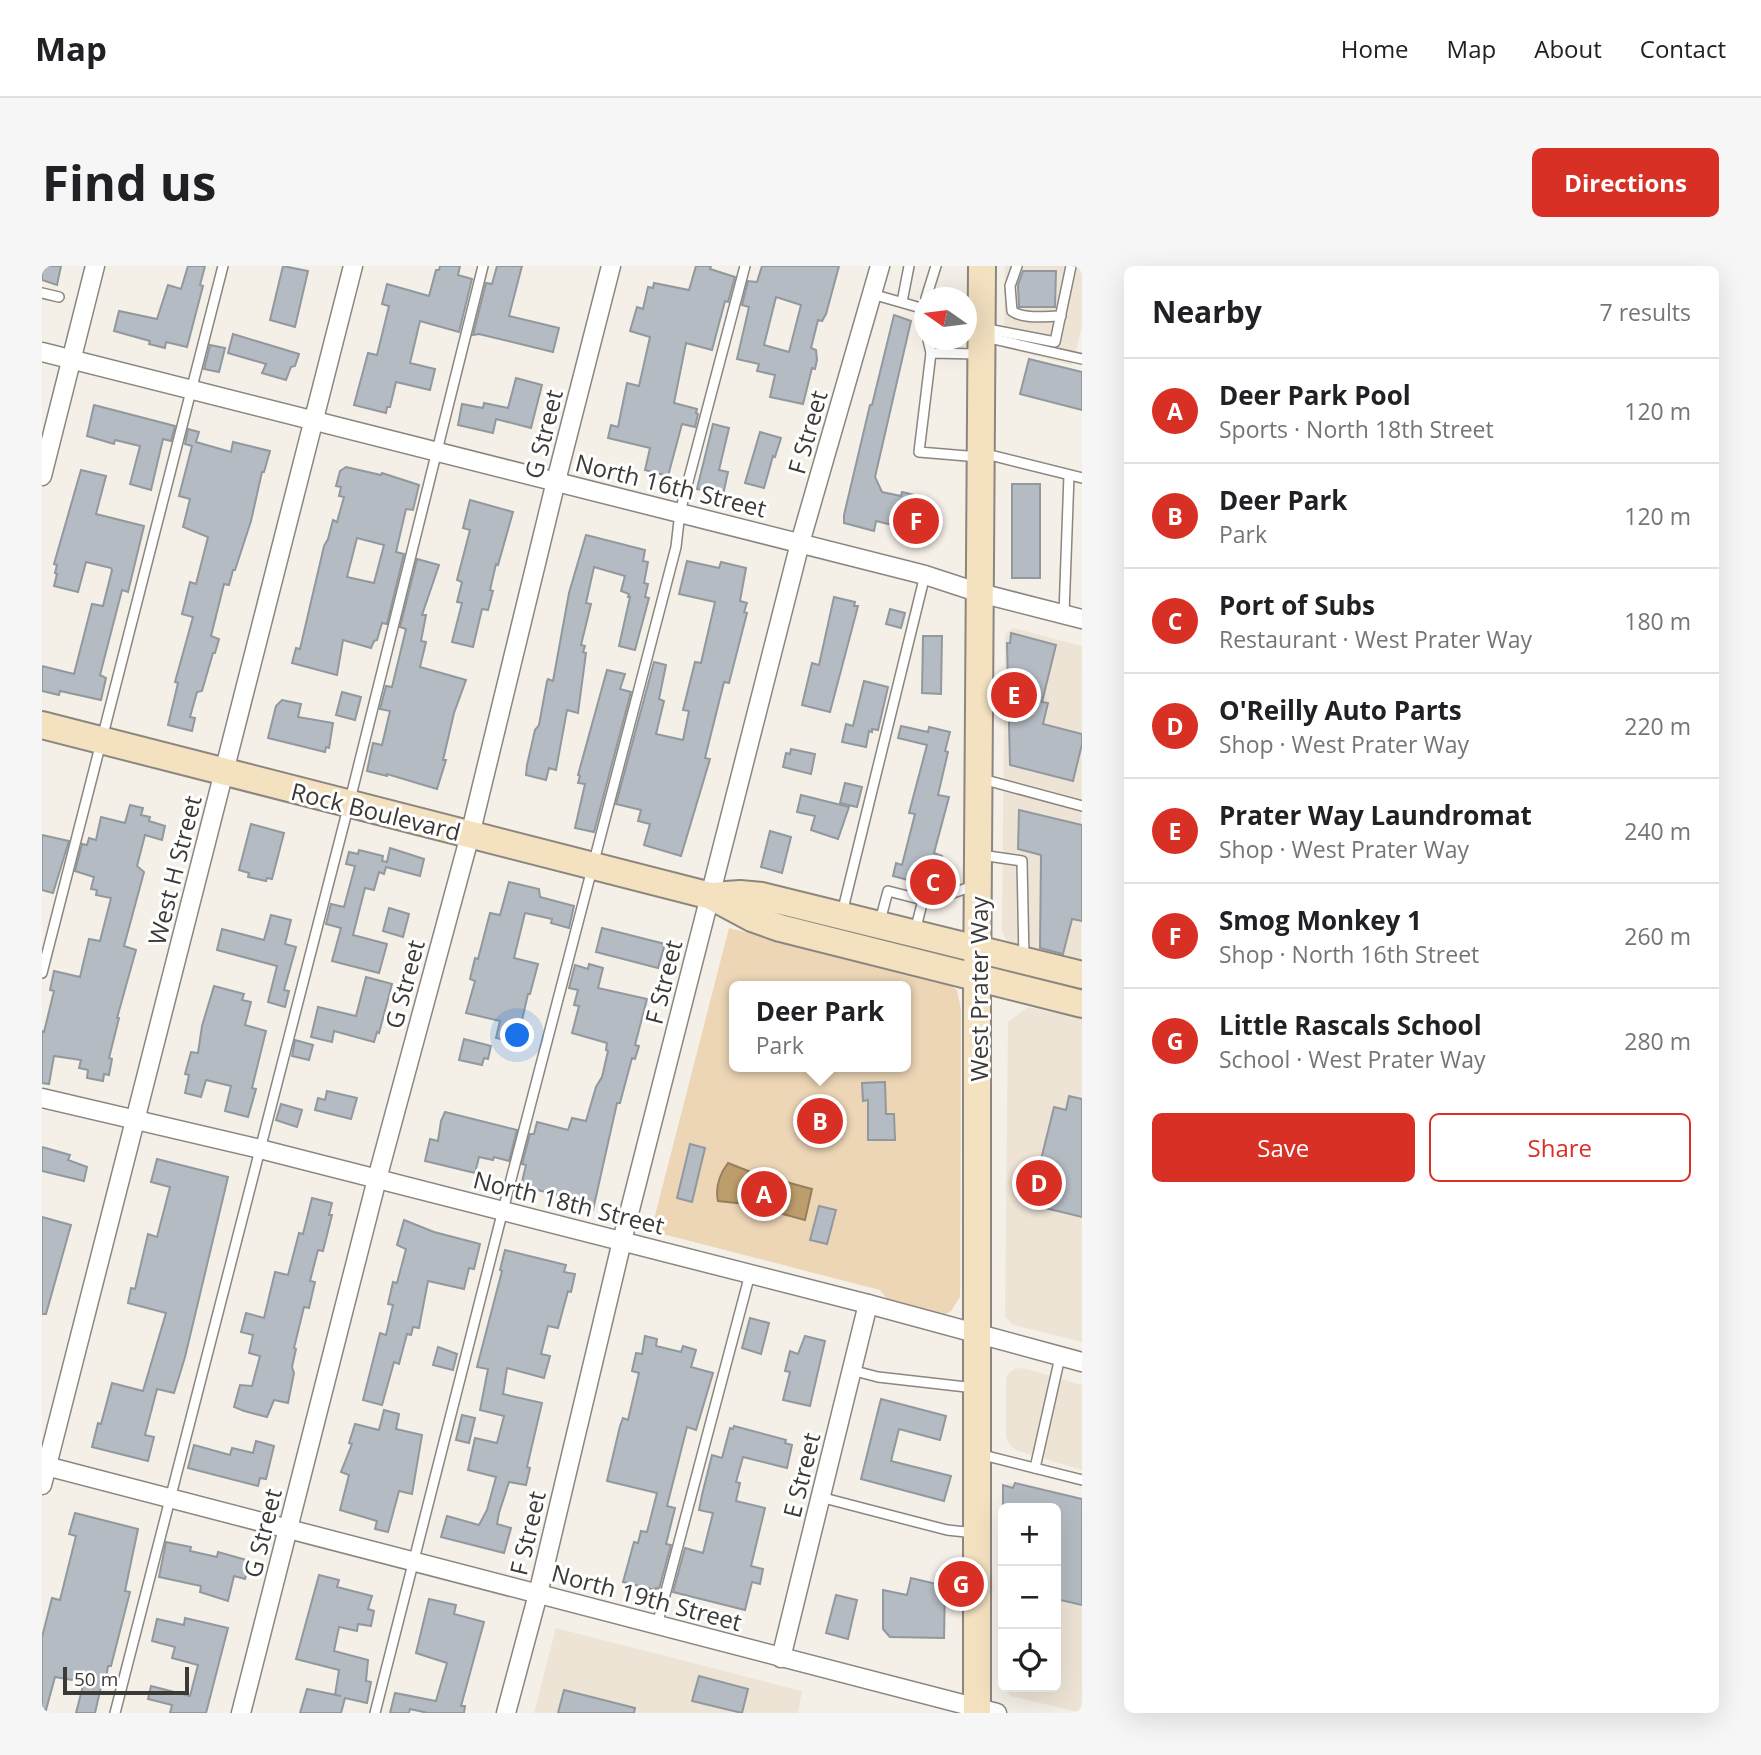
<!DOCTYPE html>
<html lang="en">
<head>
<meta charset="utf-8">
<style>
  :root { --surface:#fff; --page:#f6f6f6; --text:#202124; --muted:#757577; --line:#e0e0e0; --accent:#d93025 }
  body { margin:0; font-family:"Open Sans",sans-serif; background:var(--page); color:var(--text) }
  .controls { position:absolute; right:21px; bottom:21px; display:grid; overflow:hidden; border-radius:10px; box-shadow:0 7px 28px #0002 }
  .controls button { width:63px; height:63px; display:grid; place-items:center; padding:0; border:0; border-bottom:2px solid var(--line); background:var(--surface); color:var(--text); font:35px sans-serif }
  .compass { position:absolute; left:872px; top:21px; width:63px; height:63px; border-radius:50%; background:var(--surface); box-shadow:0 7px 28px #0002; rotate:284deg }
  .scale { position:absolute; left:21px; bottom:18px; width:126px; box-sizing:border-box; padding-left:7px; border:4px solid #3c3a37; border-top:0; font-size:19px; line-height:24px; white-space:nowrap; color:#3c3a37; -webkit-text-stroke:5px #fff; paint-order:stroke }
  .you { position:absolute; left:476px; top:770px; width:24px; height:24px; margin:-18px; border:5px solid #fff; border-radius:50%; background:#1a73e8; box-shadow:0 0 0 10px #1a73e833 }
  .badge { display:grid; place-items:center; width:46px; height:46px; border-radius:50%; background:var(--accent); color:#fff; font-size:23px; font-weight:700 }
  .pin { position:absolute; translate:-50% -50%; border:4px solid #fff; box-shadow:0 2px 7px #0006 }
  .popup { position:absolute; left:687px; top:715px; width:182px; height:91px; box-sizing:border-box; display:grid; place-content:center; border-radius:10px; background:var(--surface); filter:drop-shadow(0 2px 5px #0005); font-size:23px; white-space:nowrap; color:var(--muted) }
  .popup b { font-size:26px; color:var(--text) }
  .popup::after { content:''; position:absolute; left:50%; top:100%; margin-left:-14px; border:14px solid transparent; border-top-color:var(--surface) }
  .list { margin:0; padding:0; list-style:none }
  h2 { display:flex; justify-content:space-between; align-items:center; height:91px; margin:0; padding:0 28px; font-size:30px }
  h2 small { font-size:23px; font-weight:400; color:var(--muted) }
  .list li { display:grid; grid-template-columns:46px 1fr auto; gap:21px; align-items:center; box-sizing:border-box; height:105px; padding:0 28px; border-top:2px solid var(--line) }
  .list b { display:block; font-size:26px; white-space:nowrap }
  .list p { margin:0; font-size:23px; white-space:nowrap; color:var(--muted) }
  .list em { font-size:23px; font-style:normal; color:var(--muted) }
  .actions { display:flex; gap:14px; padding:21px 28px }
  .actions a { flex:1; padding:16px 0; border:2px solid var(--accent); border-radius:10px; text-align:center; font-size:24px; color:var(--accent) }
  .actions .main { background:var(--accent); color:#fff }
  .icon { flex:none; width:38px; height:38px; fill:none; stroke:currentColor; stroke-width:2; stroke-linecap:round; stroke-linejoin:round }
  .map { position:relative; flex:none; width:1040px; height:1447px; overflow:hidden; border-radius:10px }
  header { display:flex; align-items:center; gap:42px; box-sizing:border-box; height:98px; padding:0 35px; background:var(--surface); border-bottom:2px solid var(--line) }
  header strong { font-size:33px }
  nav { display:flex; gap:38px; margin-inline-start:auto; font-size:24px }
  .intro { display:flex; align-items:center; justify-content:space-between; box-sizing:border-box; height:168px; padding:0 42px }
  h1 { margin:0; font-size:49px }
  .button { padding:18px 32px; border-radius:10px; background:var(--accent); color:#fff; font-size:24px; font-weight:700 }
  main { display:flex; gap:42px; padding:0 42px }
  aside { flex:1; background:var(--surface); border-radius:10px; box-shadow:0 7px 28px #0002 }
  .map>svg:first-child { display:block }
</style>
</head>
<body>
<header>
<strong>Map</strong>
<nav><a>Home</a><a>Map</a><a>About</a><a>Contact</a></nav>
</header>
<div class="intro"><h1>Find us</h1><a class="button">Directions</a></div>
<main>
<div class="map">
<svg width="1040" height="1447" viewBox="0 0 1040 1447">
  <rect width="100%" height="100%" fill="#f4efe7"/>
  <g fill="#ede4d5">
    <polygon points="963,0 1040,0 1040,60 1030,99 962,82"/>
    <polygon points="971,362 1040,380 1039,695 970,677 964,674 960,665 963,368"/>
    <polygon points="986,741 1040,753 1040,1076 971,1059 963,1051 966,756"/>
    <polygon points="975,1102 985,1103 1040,1119 1040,1204 974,1184 968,1179 964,1171 964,1112 968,1106"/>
    <polygon points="967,1217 1040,1234 1040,1447 969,1430 962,1423 962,1421 1014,1421 1014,1242 961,1242 961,1418 961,1416 960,1223"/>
    <polygon points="514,1362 760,1425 756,1447 492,1447"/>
  </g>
  <path fill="#edd6b6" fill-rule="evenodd" d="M687 662 904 717 915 724 919 744 918 1031 909 1045 899 1051 852 1042 838 1024 609 965ZM692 720H864V801H692Z"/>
  <path fill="#be9d6c" stroke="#977f5c" stroke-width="2" d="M686 897 714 908 770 923 763 954 704 938 676 935C673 921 677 909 686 897Z"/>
  <g fill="#b4bbc2" stroke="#91989e" stroke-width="2" fill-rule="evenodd">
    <polygon points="0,0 19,0 15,19 0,14"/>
    <polygon points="146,0 163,0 158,19 161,20 145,81 124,76 123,82 107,78 108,75 72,65 77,45 115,53 126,19 139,23"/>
    <polygon points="241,0 266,5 253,61 228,54"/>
    <polygon points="398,0 418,0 416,9 430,13 417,66 378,55 368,97 393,103 388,124 354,116 348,141 345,141 344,147 312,139 326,87 335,89 347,40 340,38 345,18 387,30 394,4 397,4"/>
    <polygon points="455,0 480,0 467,50 517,62 511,86 437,68 431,69 444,17 450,18"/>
    <polygon points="654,0 669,0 668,3 693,11 686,36 683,35 670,84 644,77 632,137 655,143 654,147 656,148 653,161 640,158 626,210 603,204 608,182 566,172 569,159 576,161 585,117 597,120 608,71 588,65 595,41 601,43 606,21 611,22 612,17 647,24"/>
    <path d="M720 0H797L784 48 780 55 776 54 769 82 774 84 775 94 773 103 770 102 761 138 728 131 733 109 715 105 717 98 695 93 707 41 700 39 706 15 715 16ZM734 31 759 39 747 86 722 79Z"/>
    <polygon points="981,5 1014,5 1013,41 977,41 976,19"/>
    <polygon points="852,49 869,55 833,211 840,226 859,230 860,226 880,231 871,264 834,255 832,265 802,257 802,249 828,139 830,139"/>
    <polygon points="191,68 257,88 253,100 249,101 244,114 220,107 224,98 186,87"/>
    <polygon points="168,79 183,82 177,106 162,103"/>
    <polygon points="987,93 1040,106 1040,144 978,128"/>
    <polygon points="474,112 500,119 489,162 454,153 451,167 416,159 420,138 441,142 442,137 466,142"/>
    <polygon points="52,139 133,160 129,175 121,173 109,224 88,218 98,180 73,174 72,178 45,170"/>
    <polygon points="671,158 687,162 677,204 686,206 681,229 655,223"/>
    <polygon points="146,163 157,166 154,176 189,186 191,176 228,185 222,206 220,206 209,255 193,304 191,304 187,319 182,318 169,370 177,373 173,387 171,387 160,425 155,426 148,451 153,452 150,465 126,459 136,417 133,416 151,351 140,348 148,316 154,318 166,271 141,261 148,233 137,230 150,180 143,178"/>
    <polygon points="718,166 739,172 733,191 731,190 722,222 703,217"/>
    <path d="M304 201 339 209 340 207 377 219 371 244 364 243 354 286 362 288 345 358 340 357 335 374 332 375 329 382 301 374 295 409 250 397 254 382 258 383 282 280 286 273 291 254 295 256 302 231 297 230 299 221 294 220 298 205ZM315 272 342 279 332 317 305 311Z"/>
    <polygon points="39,204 64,210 54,248 102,260 86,326 80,324 58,409 64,412 59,434 18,425 17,429 0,425 0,400 32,408 50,338 61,340 70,304 69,302 44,296 36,326 12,320 15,308 13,307 15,299 12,298"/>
    <rect x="970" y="218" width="28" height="94"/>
    <polygon points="428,234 471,246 456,299 454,298 448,324 451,325 446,344 440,343 431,381 410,376 420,337 415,336 420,316 415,314 428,264 421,262"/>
    <polygon points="544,269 603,284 601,295 606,296 602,317 606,318 603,331 607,332 593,384 577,380 588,331 586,331 587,328 579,325 583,310 552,301 544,337 549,338 539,379 543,380 541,386 544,387 536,447 525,444 514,504 507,502 504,514 484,509 485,499 493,464 497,459 505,415 506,413 511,415 527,327"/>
    <polygon points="375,293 397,299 380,349 384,349 379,375 384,376 378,401 424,414 412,447 401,494 404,494 395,523 345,508 345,510 325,505 331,477 340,479 348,445 338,443 344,420 350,421 364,363 358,361"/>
    <polygon points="645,295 677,302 679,296 704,302 698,335 705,337 702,346 705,347 687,417 682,416 663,492 668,493 639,590 602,579 608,558 596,555 599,544 574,538 612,396 624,399 617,433 622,435 614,468 641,474 647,445 641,444 653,396 659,397 673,336 637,328"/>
    <polygon points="792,331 813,336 812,340 816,340 788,446 760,439 770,397 777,399"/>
    <polygon points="848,343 863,347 859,362 844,358"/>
    <polygon points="969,367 1014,379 1000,436 1006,437 1001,458 1040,468 1040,478 1031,515 968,499 965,377 968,377"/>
    <polygon points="881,370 900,370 899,428 880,427"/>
    <polygon points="565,404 583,408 578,423 589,426 552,566 533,562 543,518 536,517 538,510 536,509"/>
    <polygon points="822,415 846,421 836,464 830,463 830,466 827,465 824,481 800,476 804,458 811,460"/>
    <polygon points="300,426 319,431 313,454 294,449"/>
    <polygon points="240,434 259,438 256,451 291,457 287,482 284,481 283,486 226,472 234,440"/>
    <polygon points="859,460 886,466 887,461 908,466 903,485 906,486 896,529 907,531 892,587 900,590 892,621 851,610 854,597 860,599 873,548 867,547 885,479 856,472"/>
    <polygon points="749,483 773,488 769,508 741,501 744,487 748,488"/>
    <polygon points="803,517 820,521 815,541 798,537"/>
    <polygon points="759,529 807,541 796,573 769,564 773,550 755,546"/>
    <polygon points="88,539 101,542 99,549 108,551 107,555 123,560 120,574 103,569 95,600 102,606 82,680 94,684 75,752 77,752 67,792 70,793 67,809 62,808 61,815 45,812 46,804 37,802 39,794 12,790 7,818 0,817 0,765 2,766 12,725 8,724 12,705 38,711 47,673 58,675 69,632 54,629 55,624 49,623 52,611 33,605 40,578 45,579 47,572 54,574 59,551 83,557"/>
    <polygon points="977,544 1040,559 1040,655 1030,653 1021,688 998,682 999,589 976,583"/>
    <polygon points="209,558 242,567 230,613 225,612 224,615 206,611 207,607 197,604"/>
    <polygon points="728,565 749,571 740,607 719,601"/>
    <polygon points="0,569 27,575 11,627 0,624"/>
    <polygon points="348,582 382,593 378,610 344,601 342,608 337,606 332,624 323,622 311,669 345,678 337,707 290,695 299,662 284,658 289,638 302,641 313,600 304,598 307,586 316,588 317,584 341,590 340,595 345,596"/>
    <polygon points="467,616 497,623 498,631 532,640 527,662 509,657 510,653 483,647 472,692 496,698 488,728 486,728 475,776 454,772 458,755 424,747 433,715 428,713 433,692 436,693 448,647 458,649"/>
    <polygon points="347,642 367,648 361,671 341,665"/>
    <polygon points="229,649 249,654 243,678 254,681 242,724 247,725 243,741 226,736 235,700 175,684 180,663 222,674"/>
    <polygon points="560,662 623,678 616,702 554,686"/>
    <polygon points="547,698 561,702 556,722 605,733 593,779 597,780 593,793 590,792 578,837 575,837 551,944 523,935 524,931 479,920 484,899 480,898 488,868 492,868 495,856 526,864 530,852 544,855 554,821 560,811 566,785 564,784 565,777 530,767 537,740 532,739 536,724 527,722 533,699 546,703"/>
    <polygon points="324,711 350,718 337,767 335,766 332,776 292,765 290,776 269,771 276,741 314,750"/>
    <polygon points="172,720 202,728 200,734 209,736 203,759 224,765 210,822 214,823 206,851 183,845 189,820 164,814 159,831 143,827 147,809 143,808 149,786 156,787 160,760"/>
    <polygon points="422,773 449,780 446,793 442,792 440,799 417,794"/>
    <polygon points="253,774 271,779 267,794 250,790"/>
    <polygon points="843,816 844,848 852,848 853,874 826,874 826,834 821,835 820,817"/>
    <polygon points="285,825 315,832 309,853 273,844 276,832 283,834"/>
    <polygon points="1027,830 1040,833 1040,951 999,941 1003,924 992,922 1012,841 1024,844"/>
    <polygon points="239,838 260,844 255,861 234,854"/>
    <polygon points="403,846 475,864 467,895 452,891 451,894 437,891 433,907 383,895 388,873 396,875 399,855"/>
    <polygon points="648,878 663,882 650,936 635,932"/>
    <polygon points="0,881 28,889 26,894 45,901 42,915 0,905"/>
    <polygon points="115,893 186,911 143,1091 132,1127 115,1123 103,1169 112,1171 106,1195 50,1181 56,1157 59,1158 70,1117 101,1125 124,1047 86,1037 89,1022 93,1023 106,968 115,971 128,921 109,916"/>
    <polygon points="270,932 290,937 287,949 290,949 281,985 276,984 268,1015 273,1016 267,1042 262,1041 252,1082 254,1083 250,1101 252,1107 246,1137 232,1134 225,1151 202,1145 192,1141 198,1119 210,1120 218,1090 207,1087 211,1069 199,1066 204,1047 222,1052 233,1006 246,1009 257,967 261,968"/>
    <polygon points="777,940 794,944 785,978 768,974"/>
    <polygon points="0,951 29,959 4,1048 0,1048"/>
    <polygon points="362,954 392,966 438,978 432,1003 427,1002 422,1023 386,1015 377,1062 371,1061 369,1069 365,1068 357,1098 352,1096 340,1139 321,1134 338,1067 344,1069 351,1039 346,1038 351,1016 355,1017 364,983 355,979"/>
    <polygon points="463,984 524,999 522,1006 533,1008 529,1026 526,1025 516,1062 506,1060 499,1088 508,1090 502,1112 465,1102 461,1128 500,1137 485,1201 488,1202 484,1219 467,1216 457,1247 455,1258 469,1262 462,1287 399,1271 405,1250 437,1259 445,1244 454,1211 426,1204 433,1172 455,1177 462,1150 438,1144 446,1103 435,1101 460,1005 458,1004"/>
    <polygon points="708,1052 727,1057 719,1088 700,1082"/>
    <polygon points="603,1070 615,1073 614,1080 639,1086 641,1080 654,1084 649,1101 671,1107 654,1164 645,1161 625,1240 633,1242 624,1278 629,1279 617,1323 614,1322 613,1324 581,1316 592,1276 596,1277 599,1265 605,1266 615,1227 565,1215 578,1160 581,1152 586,1154 597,1107 590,1105 594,1087 600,1088"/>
    <polygon points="763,1070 783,1075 768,1140 741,1134 748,1106 743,1105 748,1085 756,1088"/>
    <polygon points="396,1081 415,1088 411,1104 391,1099"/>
    <polygon points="839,1133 904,1150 898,1174 857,1163 849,1195 909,1210 902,1235 819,1213"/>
    <polygon points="342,1144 357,1148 354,1163 380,1169 370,1228 357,1225 346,1266 333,1263 335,1255 298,1244 307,1209 299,1206 310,1178 307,1177 313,1158 337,1164"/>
    <polygon points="420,1149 433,1152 427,1177 414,1174"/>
    <polygon points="692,1160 744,1174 743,1177 750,1179 745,1202 701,1191 694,1216 698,1217 694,1235 723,1242 709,1300 721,1303 718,1318 710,1316 703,1344 631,1326 643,1282 661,1287 671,1247 657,1244 660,1229 670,1189 680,1192 688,1162 691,1163"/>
    <polygon points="214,1175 232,1180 224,1213 218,1212 216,1220 146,1202 152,1179 188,1189 190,1182 211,1187"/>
    <polygon points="973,1217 1040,1233 1040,1339 1014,1333 1014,1242 961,1242 961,1219 971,1222"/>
    <polygon points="33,1247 96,1263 83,1325 88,1326 69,1400 66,1400 64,1413 61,1412 53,1447 34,1447 42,1416 13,1411 4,1444 0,1444 0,1371 10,1332 18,1334 34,1270 27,1268"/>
    <polygon points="124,1276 149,1281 148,1285 175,1291 176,1286 208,1295 203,1313 192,1310 186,1335 158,1326 159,1320 117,1311"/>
    <polygon points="277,1309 297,1314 295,1321 330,1330 326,1343 332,1345 329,1360 316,1358 315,1365 297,1361 292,1385 326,1394 324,1415 329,1416 325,1437 303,1432 299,1447 258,1447 265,1423 299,1430 293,1429 297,1404 254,1393"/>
    <polygon points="869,1312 903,1320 902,1372 848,1371 841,1363 841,1324 865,1329"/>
    <polygon points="794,1329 815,1334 806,1373 784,1367"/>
    <polygon points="387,1333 414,1339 412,1348 442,1356 419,1440 423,1440 422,1447 386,1447 368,1443 367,1447 348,1447 353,1427 394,1435 405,1397 374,1387"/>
    <polygon points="143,1352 186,1362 164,1447 128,1447 130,1439 106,1433 109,1420 148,1430 156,1399 130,1392 133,1381 110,1375 115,1353 142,1359"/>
    <polygon points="657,1410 706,1423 700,1447 650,1435"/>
    <polygon points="522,1424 593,1442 592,1447 516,1447"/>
  </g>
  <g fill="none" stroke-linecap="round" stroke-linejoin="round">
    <defs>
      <g id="service">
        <path d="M975 0 968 20 970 45C983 54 1004 50 1019 50"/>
        <polyline points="0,27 17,31"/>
        <polyline points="830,28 879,42 883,56"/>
        <polyline points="884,32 894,0"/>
        <polyline points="860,36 867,0"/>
        <polyline points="941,62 1013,76 1029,0"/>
        <polyline points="943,71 1040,93"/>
        <polyline points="886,74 889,87"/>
        <polyline points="936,88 889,87 877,186 937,191"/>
        <polyline points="940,187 1040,212"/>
        <polyline points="1022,348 1027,209"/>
        <polyline points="940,513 1040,540"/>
        <polyline points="939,589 980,595 982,693"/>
        <polyline points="800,647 883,309"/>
        <polyline points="838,655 846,625 881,634"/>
        <polyline points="873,665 881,634 908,628 934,619"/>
        <polyline points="0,707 181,0"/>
        <polyline points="809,1104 836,1111 933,1122"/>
        <polyline points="937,1188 1040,1214"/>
        <polyline points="993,1202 1018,1091"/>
        <polyline points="778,1231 905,1264 933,1267"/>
        <polyline points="615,1359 708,1008"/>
        <polyline points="73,1447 307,538 441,0"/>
        <polyline points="333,1447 461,944 634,281 638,246 703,0"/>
      </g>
      <g id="minor">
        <polyline points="0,86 883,309 938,327 1040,353"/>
        <polyline points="0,210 53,0"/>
        <polyline points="0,832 218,883 826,1038 1040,1096"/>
        <polyline points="0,1199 955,1447"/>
        <polyline points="0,1219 311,0"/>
        <polyline points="739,1392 826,1038"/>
        <polyline points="199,1447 335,913 428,569 514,215 569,0"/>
        <polyline points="464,1447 496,1328 580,975 758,277 838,0"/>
      </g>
      <g id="secondary">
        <polyline points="0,459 669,630 710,652 738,662 1040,738"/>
        <polyline points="670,630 698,628 720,630 1040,709"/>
        <polyline points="935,1447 935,736 940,0"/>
      </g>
    </defs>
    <use href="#service" stroke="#8b867f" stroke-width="12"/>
    <use href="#minor" stroke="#8b867f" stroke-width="21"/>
    <use href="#secondary" stroke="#8b867f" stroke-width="30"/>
    <use href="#service" stroke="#fff" stroke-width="9"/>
    <use href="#minor" stroke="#fff" stroke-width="18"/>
    <use href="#secondary" stroke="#f4e1c0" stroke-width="26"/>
  </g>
  <g text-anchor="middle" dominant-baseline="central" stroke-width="6" stroke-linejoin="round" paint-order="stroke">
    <g font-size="24" fill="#3c3a37" stroke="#fff">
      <text transform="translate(765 166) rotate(-74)">F Street</text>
      <text transform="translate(501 168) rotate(-76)">G Street</text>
      <text transform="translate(629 219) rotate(14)">North 16th Street</text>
      <text transform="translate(334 545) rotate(14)">Rock Boulevard</text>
      <text transform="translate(132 604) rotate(-76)">West H Street</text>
      <text transform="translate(621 716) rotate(-76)">F Street</text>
      <text transform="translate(362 718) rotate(-75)">G Street</text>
      <text transform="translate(936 723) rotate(-90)">West Prater Way</text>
      <text transform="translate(527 936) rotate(14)">North 18th Street</text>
      <text transform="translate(759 1209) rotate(-76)">E Street</text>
      <text transform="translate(220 1267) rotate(-76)">G Street</text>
      <text transform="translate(485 1267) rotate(-77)">F Street</text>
      <text transform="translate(605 1331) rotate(15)">North 19th Street</text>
    </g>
  </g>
</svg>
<div class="controls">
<button>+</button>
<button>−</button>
<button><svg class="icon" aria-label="locate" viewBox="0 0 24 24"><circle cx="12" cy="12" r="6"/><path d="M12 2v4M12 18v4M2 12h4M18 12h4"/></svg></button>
</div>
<svg class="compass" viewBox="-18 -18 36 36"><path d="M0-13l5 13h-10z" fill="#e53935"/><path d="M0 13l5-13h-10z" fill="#757577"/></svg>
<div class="scale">50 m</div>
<div class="you"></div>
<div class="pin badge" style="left:722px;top:928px">A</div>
<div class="pin badge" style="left:778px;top:855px">B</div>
<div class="popup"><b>Deer Park</b>Park</div>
<div class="pin badge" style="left:891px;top:616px">C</div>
<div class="pin badge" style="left:997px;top:917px">D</div>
<div class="pin badge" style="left:972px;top:429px">E</div>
<div class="pin badge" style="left:874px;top:255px">F</div>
<div class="pin badge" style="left:919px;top:1318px">G</div>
</div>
<aside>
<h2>Nearby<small>7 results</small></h2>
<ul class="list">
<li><span class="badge">A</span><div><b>Deer Park Pool</b><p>Sports · North 18th Street</p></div><em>120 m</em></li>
<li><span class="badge">B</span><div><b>Deer Park</b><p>Park</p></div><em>120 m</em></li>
<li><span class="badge">C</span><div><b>Port of Subs</b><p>Restaurant · West Prater Way</p></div><em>180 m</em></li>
<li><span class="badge">D</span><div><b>O'Reilly Auto Parts</b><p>Shop · West Prater Way</p></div><em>220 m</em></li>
<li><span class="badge">E</span><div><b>Prater Way Laundromat</b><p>Shop · West Prater Way</p></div><em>240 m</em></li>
<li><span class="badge">F</span><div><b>Smog Monkey 1</b><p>Shop · North 16th Street</p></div><em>260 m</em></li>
<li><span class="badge">G</span><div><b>Little Rascals School</b><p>School · West Prater Way</p></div><em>280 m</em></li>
</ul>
<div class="actions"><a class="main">Save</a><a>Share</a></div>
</aside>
</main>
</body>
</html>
